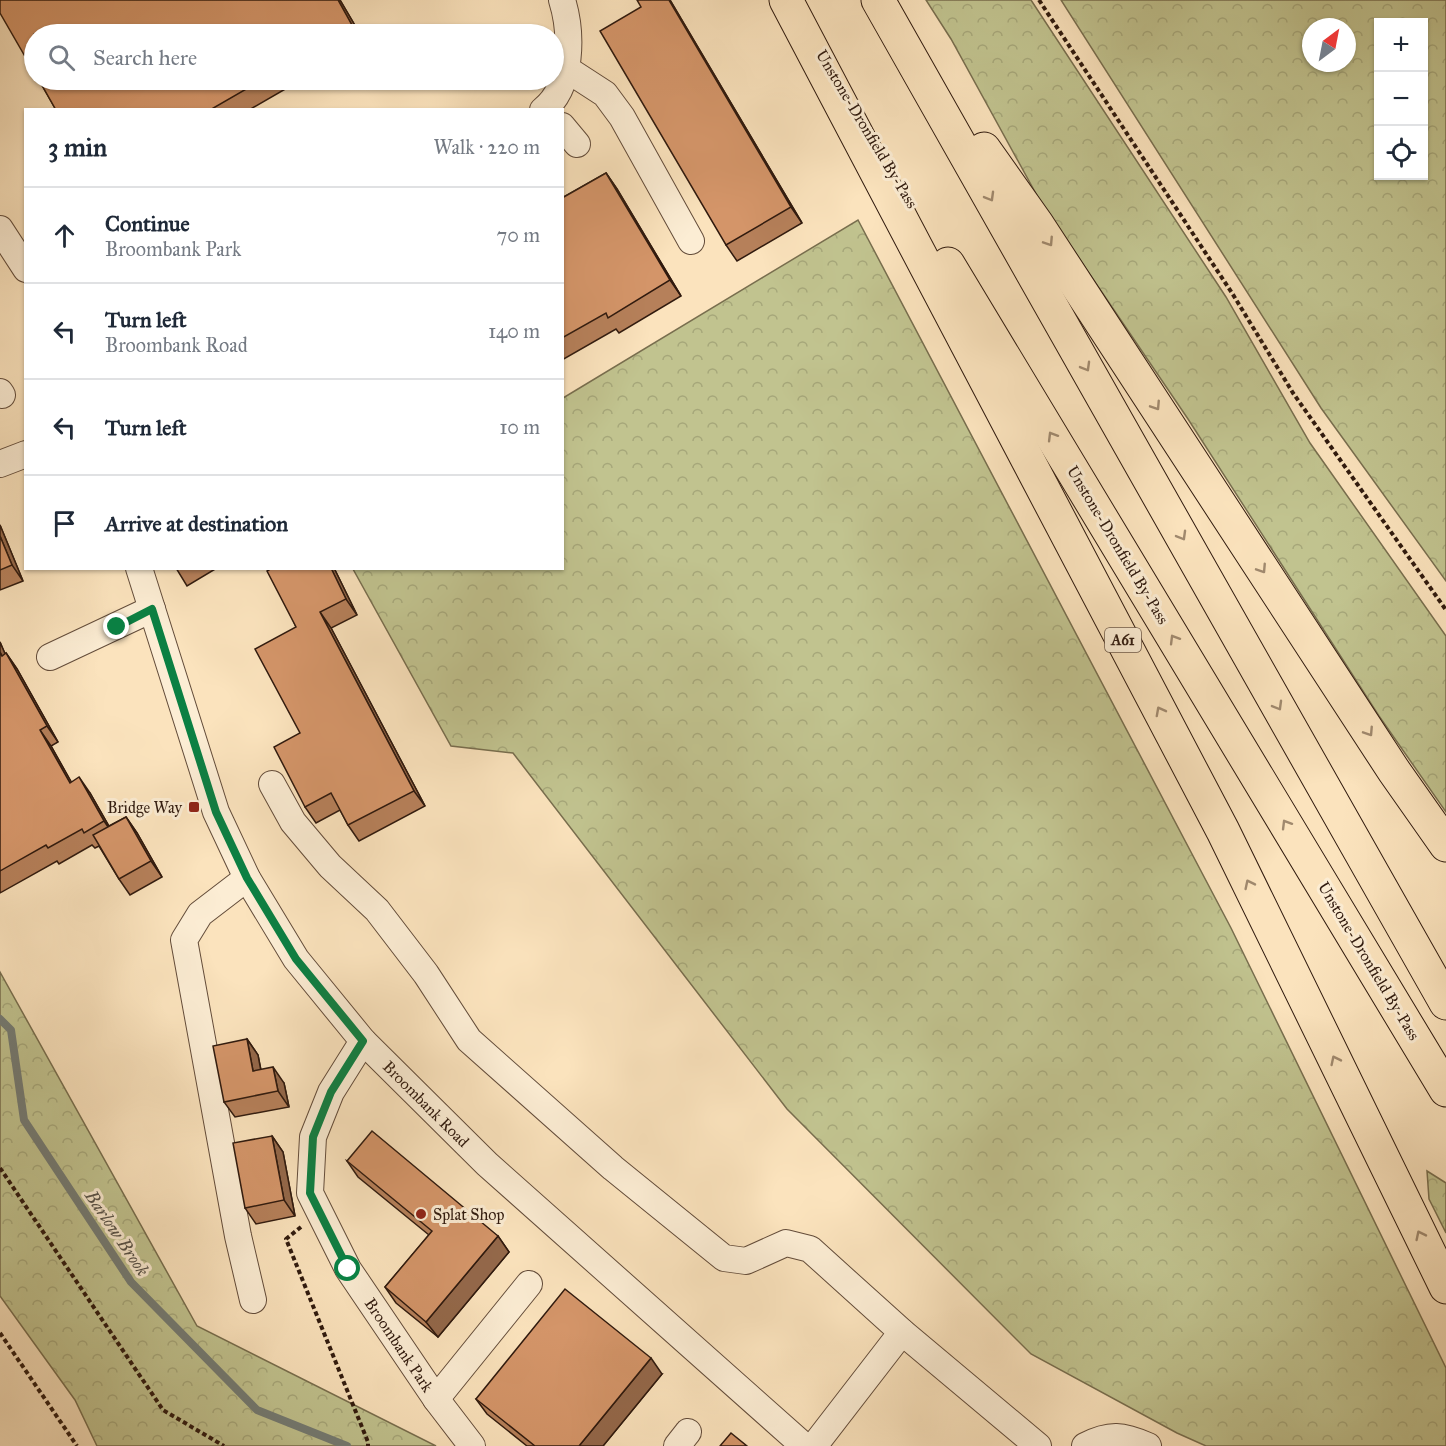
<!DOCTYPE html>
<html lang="en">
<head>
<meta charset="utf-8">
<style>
  :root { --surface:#fff; --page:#f6f6f7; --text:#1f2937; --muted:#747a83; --line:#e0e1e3 }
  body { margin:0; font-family:"IM FELL Great Primer",serif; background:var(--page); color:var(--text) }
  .controls { position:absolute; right:18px; top:18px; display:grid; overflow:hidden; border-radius:0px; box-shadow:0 2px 4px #0004 }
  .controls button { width:54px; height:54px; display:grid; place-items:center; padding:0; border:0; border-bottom:2px solid var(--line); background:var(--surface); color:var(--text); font:30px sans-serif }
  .compass { position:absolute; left:1302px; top:18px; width:54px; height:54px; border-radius:50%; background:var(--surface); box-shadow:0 2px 4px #0004; rotate:32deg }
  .stop { position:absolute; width:18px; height:18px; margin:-14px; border:4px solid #0b8043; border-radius:50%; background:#fff }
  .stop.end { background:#0b8043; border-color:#fff; box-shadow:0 2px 6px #0008 }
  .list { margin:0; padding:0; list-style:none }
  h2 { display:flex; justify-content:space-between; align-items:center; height:78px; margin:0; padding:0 24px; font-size:26px }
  h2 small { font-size:20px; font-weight:400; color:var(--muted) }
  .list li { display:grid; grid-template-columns:39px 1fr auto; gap:18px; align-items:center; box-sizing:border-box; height:96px; padding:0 24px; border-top:2px solid var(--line) }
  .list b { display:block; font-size:22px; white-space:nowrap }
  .list p { margin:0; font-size:20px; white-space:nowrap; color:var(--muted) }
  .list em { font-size:20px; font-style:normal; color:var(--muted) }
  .icon { flex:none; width:33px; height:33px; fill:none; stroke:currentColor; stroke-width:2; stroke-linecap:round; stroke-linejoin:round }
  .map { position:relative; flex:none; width:1446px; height:1446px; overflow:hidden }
  .search { position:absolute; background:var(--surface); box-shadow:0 2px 4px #0004; left:24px; top:24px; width:540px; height:66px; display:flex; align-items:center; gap:15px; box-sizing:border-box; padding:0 21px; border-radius:33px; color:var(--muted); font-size:22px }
  .panel { position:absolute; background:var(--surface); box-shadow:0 2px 4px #0004; left:24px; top:108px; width:540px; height:462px; border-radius:0px }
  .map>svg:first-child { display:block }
</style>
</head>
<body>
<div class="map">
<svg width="1446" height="1446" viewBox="0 0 1446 1446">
  <defs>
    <pattern id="forest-crowns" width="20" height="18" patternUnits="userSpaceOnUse" patternTransform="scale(1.5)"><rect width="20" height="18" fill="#c1c38f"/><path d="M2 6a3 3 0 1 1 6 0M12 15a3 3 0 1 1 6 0" fill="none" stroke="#a6a77a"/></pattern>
  </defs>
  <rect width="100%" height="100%" fill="#fbe3bd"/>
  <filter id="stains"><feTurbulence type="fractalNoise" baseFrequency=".00333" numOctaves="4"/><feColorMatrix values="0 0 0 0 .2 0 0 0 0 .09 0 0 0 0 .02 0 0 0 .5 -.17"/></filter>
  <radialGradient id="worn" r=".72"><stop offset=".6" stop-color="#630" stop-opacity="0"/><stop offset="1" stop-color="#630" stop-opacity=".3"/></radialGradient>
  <g fill="url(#forest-crowns)" stroke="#786e4e" stroke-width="1.5" fill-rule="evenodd">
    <polygon points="926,0 1031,0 1226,297 1310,443 1446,636 1446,812 1379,716 1188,419 1040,201 951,39"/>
    <path d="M1061 0H1446V581L1321 408ZM1424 22V176H1378V22ZM1311 27H1347V63H1311Z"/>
    <polygon points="858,220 1231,928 1446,1368 1446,1446 1206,1446 1177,1433 1031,1354 787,1109 513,753 451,746 353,569 562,568 563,398"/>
    <polygon points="0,972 197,1326 436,1446 97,1446 75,1400 0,1296"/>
    <polygon points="1427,1171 1446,1183 1446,1233 1429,1199"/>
  </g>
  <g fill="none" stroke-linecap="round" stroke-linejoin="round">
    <polyline stroke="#747c75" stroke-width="8" points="0,1019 11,1030 24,1120 131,1282 257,1410 347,1446"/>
    <defs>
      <g id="minor">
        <polyline points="568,70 605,94 622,117 691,241"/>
        <path d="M543 110C573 87 572 32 562 0"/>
        <polyline points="562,126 577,144"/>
        <polyline points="0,229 26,269"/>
        <polyline points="0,392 2,395"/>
        <polyline points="0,464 26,454"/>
        <polyline points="139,568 216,812 247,878 296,959 363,1041 487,1164 804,1446"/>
        <polyline points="50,657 152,609"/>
        <polyline points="272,784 293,822 330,866 377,910 426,974 469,1040 613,1168 724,1258 746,1261 786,1243 810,1249 902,1332 1038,1446"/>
        <polyline points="247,878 200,914 184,940 238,1236 253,1300"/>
        <polyline points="363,1041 331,1092 313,1137 310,1193 348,1269 436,1399 472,1446"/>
        <polyline points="436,1399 529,1284"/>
        <polyline points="677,1446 688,1432"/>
        <polyline points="814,1446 902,1332"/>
        <path d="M1085 1446C1110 1433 1123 1435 1148 1446"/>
      </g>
      <g id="highway">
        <polyline points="786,0 1223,831 1446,1287"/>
        <polyline points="878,0 1446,1003"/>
        <polyline points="984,149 1037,224 1394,771 1446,845"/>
        <polyline points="948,264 1446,1090"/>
      </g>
    </defs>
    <use href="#minor" stroke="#634c3a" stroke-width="28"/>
    <use href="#highway" stroke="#301a0e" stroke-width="35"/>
    <g stroke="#301a0e" stroke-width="4" stroke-dasharray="4.5 3" stroke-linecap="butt">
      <polyline points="1039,0 1232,293 1293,393 1446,610"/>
      <polyline points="0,1168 163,1410 224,1446"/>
      <polyline points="301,1227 286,1239 368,1442 368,1446"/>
      <polyline points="0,1333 77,1446"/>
    </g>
    <use href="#minor" stroke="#fcedd4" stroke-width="26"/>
    <use href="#highway" stroke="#fbe3bd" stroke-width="33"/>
  </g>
  <g fill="#b6805a" stroke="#301a0e" stroke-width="1.5">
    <polygon points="340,0 360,34 34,34"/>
    <polygon points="670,0 802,223 737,261 726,245"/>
    <polygon points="39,80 301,80 249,110 56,110"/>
    <polygon points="606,173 617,189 681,296 619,333 616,329 562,360 562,198"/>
    <polygon points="0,525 23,581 0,590"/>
    <polygon points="176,568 217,568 187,586"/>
    <polygon points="272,568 334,568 357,615 331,628 425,806 359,841 348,825 340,810 316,823 305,807 300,733 296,627"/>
    <polygon points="0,642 5,654 6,653 17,669 58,742 51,746 71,782 90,793 109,826 126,817 137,833 162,877 130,895 119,879 99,846 95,848 92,845 59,864 57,861 0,893"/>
    <polygon points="247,1039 258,1055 261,1070 284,1083 289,1107 235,1117 224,1102"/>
    <polygon points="272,1136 283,1152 295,1216 256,1224 245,1208"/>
    <polygon points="347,1161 498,1236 509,1252 438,1337 396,1303 385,1287 429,1235 358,1177"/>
    <polygon points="662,1374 603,1446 527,1446 487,1414 476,1399"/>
  </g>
  <g fill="#94684a" stroke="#301a0e" stroke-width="1.5">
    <polygon points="338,0 340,0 360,34 353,27"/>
    <polygon points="669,0 670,0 802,223 791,207"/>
    <polygon points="606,173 617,189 681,296 670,280"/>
    <polygon points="0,525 23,581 12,565 0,536"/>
    <polygon points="331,568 334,568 357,615 346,599"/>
    <polygon points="320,612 331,628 425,806 414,791"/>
    <polygon points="0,642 13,672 2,656 0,652"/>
    <polygon points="6,653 17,669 58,742 47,726"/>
    <polygon points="40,730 51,746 81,799 70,783"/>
    <polygon points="79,777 90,793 115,837 104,821"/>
    <polygon points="126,817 137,833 162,877 151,861"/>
    <polygon points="247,1039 258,1055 264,1087 253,1071"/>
    <polygon points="273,1067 284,1083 289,1107 278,1091"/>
    <polygon points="272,1136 283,1152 295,1216 284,1200"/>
    <polygon points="498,1236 509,1252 438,1337 426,1322"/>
    <polygon points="651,1358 662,1374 603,1446 579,1446"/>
  </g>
  <g fill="#d49569" stroke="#301a0e" stroke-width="1.5">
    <polygon points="0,0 338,0 353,27 340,34 34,34 34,72 0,13"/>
    <polygon points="637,0 669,0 791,207 726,245 600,31 641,7"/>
    <polygon points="39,80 262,80 210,110 56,110"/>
    <polygon points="606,173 670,280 608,318 606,313 562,338 562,198"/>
    <polygon points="0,536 12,565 0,570"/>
    <polygon points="272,568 331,568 346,599 320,612 414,791 348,825 331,793 305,807 274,747 300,733 255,649 296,627 267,571"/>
    <polygon points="0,652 2,656 6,653 47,726 40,730 70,783 79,777 104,821 84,833 82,829 48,848 46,845 0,871"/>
    <polygon points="126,817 151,861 119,879 93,835"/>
    <polygon points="247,1039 253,1071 273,1067 278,1091 224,1102 213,1046"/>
    <polygon points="372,1131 498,1236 426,1322 385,1287 432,1231 347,1161"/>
    <polygon points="272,1136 284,1200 245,1208 233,1143"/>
    <polygon points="565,1289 651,1358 579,1446 535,1446 476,1399"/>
    <polygon points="731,1433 747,1446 720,1446"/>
  </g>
  <defs><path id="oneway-chevron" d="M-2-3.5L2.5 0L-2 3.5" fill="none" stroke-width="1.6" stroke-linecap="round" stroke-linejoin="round" transform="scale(1.5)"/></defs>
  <g stroke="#a0896e">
    <use href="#oneway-chevron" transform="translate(990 197) rotate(60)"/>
    <use href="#oneway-chevron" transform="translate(1049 242) rotate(57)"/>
    <use href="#oneway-chevron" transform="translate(1086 367) rotate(60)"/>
    <use href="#oneway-chevron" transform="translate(1156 406) rotate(57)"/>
    <use href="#oneway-chevron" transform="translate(1052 436) rotate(-121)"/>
    <use href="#oneway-chevron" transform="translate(1182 536) rotate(60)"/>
    <use href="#oneway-chevron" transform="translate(1262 569) rotate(57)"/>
    <use href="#oneway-chevron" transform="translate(1174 639) rotate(-121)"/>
    <use href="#oneway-chevron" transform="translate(1278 706) rotate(60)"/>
    <use href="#oneway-chevron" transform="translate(1160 711) rotate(-118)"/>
    <use href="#oneway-chevron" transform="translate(1369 732) rotate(57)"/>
    <use href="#oneway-chevron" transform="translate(1286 824) rotate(-121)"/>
    <use href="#oneway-chevron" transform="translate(1249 884) rotate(-116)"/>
    <use href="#oneway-chevron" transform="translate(1335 1060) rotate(-116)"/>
    <use href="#oneway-chevron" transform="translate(1420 1235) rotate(-116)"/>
  </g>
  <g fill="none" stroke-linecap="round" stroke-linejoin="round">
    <polyline stroke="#0b8043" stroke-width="8" points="117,627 152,609 216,812 247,878 296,959 363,1041 331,1092 313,1137 310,1193 348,1269"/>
  </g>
  <g fill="#8f2418" stroke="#fcedd4" stroke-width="2">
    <rect x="188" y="801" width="12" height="12" rx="3"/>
    <circle cx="421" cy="1214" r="6"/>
  </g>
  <g text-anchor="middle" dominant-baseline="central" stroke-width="6" stroke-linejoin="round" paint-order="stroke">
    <rect fill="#fcedd4" stroke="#6d5949" stroke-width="1.5" x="1105" y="628" width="36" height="24" rx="4.5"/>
    <g font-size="15" font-weight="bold" fill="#301a0e">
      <text x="1123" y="640">A61</text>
    </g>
    <g font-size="16" fill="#301a0e" stroke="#fcedd4">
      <text transform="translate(867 129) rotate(59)">Unstone-Dronfield By-Pass</text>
      <text transform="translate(1118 545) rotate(59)">Unstone-Dronfield By-Pass</text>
      <text transform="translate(1369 961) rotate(59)">Unstone-Dronfield By-Pass</text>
      <text transform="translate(426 1104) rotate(45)">Broombank Road</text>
      <text transform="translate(399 1345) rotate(56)">Broombank Park</text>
    </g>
    <g font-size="16" fill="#301a0e" stroke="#fcedd4" text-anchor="end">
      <text x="182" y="807">Bridge Way</text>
      <text x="433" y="1214" text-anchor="start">Splat Shop</text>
    </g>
    <g font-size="18" font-style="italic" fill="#58534a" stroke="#fcedd4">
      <text transform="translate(117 1233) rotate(56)">Barlow Brook</text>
    </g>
  </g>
  <rect width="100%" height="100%" filter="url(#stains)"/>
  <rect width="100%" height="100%" fill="url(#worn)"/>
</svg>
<div class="controls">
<button>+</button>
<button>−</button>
<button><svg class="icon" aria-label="locate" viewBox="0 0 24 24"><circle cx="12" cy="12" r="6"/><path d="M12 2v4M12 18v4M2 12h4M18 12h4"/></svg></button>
</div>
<svg class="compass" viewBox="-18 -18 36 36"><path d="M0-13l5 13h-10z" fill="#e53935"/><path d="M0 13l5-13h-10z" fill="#747a83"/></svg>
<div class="stop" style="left:348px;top:1269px"></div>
<div class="stop end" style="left:117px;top:627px"></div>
<div class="search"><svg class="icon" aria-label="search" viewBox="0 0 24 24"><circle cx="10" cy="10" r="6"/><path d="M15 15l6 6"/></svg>Search here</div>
<section class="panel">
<h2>3 min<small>Walk · 220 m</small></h2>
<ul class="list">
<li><svg class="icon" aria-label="ahead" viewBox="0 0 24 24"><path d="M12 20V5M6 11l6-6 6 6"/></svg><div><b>Continue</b><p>Broombank Park</p></div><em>70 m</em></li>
<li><svg class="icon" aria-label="left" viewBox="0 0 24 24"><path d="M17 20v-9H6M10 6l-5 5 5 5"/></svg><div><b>Turn left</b><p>Broombank Road</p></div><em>140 m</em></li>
<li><svg class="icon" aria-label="left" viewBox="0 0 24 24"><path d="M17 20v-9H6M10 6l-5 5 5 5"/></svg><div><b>Turn left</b></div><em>10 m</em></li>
<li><svg class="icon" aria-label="arrive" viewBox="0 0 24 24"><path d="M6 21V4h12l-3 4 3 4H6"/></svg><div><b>Arrive at destination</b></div></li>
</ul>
</section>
</div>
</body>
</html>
